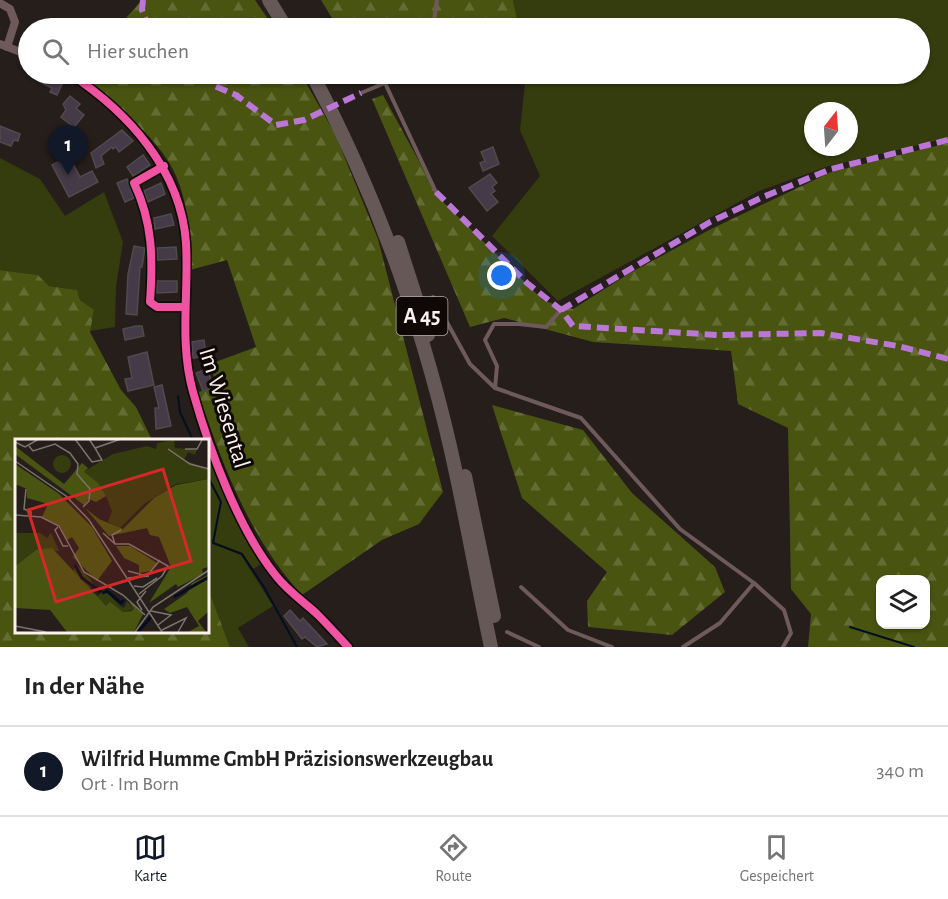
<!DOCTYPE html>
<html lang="de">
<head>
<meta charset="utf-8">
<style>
  :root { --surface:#fff; --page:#f2f2f2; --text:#222; --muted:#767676; --line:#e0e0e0; --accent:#111827 }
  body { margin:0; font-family:"Alegreya Sans",sans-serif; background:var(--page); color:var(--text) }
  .controls { position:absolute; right:18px; bottom:18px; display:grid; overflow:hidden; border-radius:12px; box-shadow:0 2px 4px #0004 }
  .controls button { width:54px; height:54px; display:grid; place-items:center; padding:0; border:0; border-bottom:2px solid var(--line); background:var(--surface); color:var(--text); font:30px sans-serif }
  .compass { position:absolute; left:804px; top:102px; width:54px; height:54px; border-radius:50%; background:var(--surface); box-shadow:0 2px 4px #0004; rotate:17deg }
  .you { position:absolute; left:502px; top:276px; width:21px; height:21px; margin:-15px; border:4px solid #fff; border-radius:50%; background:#1a73e8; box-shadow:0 0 0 9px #1a73e833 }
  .badge { display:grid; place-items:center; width:39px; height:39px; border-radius:50%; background:var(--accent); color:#fff; font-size:20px; font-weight:700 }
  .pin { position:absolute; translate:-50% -50px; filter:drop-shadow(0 2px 3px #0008) }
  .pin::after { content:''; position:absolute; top:32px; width:21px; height:18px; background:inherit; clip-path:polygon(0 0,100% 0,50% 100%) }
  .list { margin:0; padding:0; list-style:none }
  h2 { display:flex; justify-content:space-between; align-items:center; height:78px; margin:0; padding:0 24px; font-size:26px }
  h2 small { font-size:20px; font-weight:400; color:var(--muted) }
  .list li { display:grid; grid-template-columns:39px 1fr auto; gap:18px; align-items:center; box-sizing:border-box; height:90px; padding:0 24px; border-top:2px solid var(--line) }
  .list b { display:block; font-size:22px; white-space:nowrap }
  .list p { margin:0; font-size:20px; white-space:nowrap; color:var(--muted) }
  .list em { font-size:20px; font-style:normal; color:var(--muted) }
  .icon { flex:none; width:33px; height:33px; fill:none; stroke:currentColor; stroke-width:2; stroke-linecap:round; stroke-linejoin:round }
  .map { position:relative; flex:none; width:948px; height:647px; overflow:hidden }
  .search { position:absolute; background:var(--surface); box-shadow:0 2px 4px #0004; left:18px; right:18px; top:18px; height:66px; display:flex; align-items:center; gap:15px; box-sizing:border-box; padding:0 21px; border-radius:33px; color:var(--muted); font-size:22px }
  .sheet { height:168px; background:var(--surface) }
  nav { display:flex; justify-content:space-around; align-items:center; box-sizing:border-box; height:84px; border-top:2px solid var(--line); background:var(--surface); font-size:16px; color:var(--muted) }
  nav a { display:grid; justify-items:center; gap:3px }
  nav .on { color:var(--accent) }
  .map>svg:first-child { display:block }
</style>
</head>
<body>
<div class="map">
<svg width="948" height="647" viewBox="0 0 948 647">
  <defs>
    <pattern id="forest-firs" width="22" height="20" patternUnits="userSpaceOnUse" patternTransform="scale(1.5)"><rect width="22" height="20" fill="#485410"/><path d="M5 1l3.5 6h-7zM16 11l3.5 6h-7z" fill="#636d33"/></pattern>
  </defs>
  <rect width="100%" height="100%" fill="#251e1a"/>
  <g fill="#353d0e" fill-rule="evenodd">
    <path d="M513 0H948V138L829 166 759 191 558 301 492 236 540 176 520 130 526 74H920V28H519ZM813 111H849V147H813Z"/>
    <polygon points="0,158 40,179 65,216 104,192 123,242 116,287 115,327 90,331 94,311 80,300 77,290 49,286 38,275 0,270"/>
    <polygon points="207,451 237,523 261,564 253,569 242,553 214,542 221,501 207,475"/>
    <polygon points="207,477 220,502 212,543 241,555 273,606 238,628 249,647 230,647 207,586"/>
  </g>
  <g fill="url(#forest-firs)" fill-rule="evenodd">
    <polygon points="142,0 255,0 274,28 117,28"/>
    <polygon points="321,0 513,0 519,28 338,28"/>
    <path d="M80 74H301L335 134 378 239 443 492 419 524 382 540 302 595C250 539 222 464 198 392L217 387 210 364 256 347 227 260 190 270C191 237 188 196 171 166 155 136 107 96 80 74Z"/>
    <path d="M383 95 439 198 544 301 573 309 630 273 711 229 831 172 948 143V647H808L811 614 791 589 788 428 738 404 731 351 593 342 504 318 470 327 372 99ZM880 580H926V624H880Z"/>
    <polygon points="0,270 38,275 49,286 77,290 80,300 94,310 90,332 121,390 136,407 152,440 16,440 16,630 207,630 207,586 230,647 0,647"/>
    <polygon points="492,405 583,430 632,493 715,567 725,592 672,635 588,627 587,601 607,572 522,498"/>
  </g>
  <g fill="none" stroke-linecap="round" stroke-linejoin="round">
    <g stroke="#030f20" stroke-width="2">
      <polyline points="178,396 180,412 192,438"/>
      <polyline points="207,475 221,502 213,543 242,554 264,587 297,647"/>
      <polyline points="850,627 914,647"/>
    </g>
  </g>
  <g fill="#453b48" stroke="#4f4b4c" stroke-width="1.5">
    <polygon points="44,74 64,80 57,95 50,92 52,88 40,82"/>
    <polygon points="70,96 80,104 76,108 84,115 74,127 61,117 66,110 63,104"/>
    <polygon points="0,126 20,134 18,141 14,140 11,146 0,142"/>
    <polygon points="122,130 133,141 119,152 116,147 113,149 112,147 101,156 104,164 96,168 91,153"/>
    <polygon points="493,147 499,164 483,171 480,163 485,161 481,152"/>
    <polygon points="143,155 150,165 133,176 127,167"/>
    <polygon points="69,156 80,177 92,171 98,182 69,197 52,165"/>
    <polygon points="490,174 497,183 492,187 495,191 491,194 498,202 487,211 469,188"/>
    <polygon points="127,179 134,198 125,202 117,183"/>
    <polygon points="161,183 165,194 148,202 144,191"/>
    <polygon points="171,214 174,225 155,229 154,218"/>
    <polygon points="134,246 145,248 142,267 140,267 137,315 126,314 128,274"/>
    <polygon points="176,247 177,259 157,260 157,248"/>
    <polygon points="157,281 177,281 177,292 157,293"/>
    <polygon points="136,326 142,326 144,336 125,340 123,329"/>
    <polygon points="204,340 205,348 210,347 211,355 193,358 192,342"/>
    <polygon points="147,352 154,385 128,391 125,379 132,378 128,357"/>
    <polygon points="208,369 213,388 203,391 196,373"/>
    <polygon points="162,385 171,426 156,429 155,408 159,408 154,387"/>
    <polygon points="290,610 300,621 303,618 327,644 317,647 305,637 302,639 284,616"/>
  </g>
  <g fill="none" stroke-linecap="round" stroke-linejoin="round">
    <g stroke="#6e5a5c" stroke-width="4">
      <polyline points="433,28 437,0"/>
      <polyline points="385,83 436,192"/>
      <polyline points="361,93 385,83 396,74"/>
      <polyline points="433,297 470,364 495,388 581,418 680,529 754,583 784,610 791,633 783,647"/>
      <polyline points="495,388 497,366 485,340 494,324 519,324 546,327 561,310"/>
      <polyline points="521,587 568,630 612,647"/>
      <polyline points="507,632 539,647"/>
      <polyline points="683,647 720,623 754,583"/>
    </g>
    <g stroke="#6e5a5c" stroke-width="8">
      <polyline points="0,3 10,9 15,22 7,47"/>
      <polyline points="0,44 28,55"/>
      <path d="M70 74C128 112 181 170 186 243 189 294 179 341 193 392 209 449 239 531 277 577 288 591 304 602 317 614 328 625 338 636 348 647"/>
      <path d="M164 166 134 183C153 223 153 259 150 302L157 307H184"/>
    </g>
    <g stroke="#675858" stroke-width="14">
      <polyline points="269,0 286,28"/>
      <path d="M312 74C379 199 428 339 457 478 469 534 479 591 491 647"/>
      <polyline points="398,242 428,335"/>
      <polyline points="465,476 494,616"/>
    </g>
    <g stroke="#ba77d6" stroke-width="6" stroke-dasharray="12 6" stroke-linecap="butt">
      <polyline points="143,0 142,10 149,28"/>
      <polyline points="203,74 215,86 236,95 276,125 304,120 361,93"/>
      <polyline points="436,192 527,283 561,310 573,326 718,335 821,333 898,346 948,359"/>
      <polyline points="561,310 710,222 763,197 831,169 948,140"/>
    </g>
    <defs>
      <g id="cycleway">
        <path d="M70 74C128 112 181 170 186 243 189 294 179 341 193 392 209 449 239 531 277 577 288 591 304 602 317 614 328 625 338 636 348 647"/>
        <path d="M164 166 134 183C153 223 153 259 150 302L157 307H184"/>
      </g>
    </defs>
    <use href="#cycleway" stroke="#0e0906" stroke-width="11"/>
    <use href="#cycleway" stroke="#f153a3" stroke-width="8"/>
  </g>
  <g text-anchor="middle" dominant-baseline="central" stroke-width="6" stroke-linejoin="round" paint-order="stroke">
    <rect fill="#0e0906" stroke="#b4aca8" stroke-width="1.5" x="396.5" y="297" width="51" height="38" rx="4.5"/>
    <g font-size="22" font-weight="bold" fill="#fbf2ed">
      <text x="422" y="316">A 45</text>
    </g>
    <g font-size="24" fill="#fbf2ed" stroke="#0e0906">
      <text transform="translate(224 408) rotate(73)">Im Wiesental</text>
    </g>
  </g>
  <g transform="translate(15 439)">
    <rect width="194" height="194" fill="#251e1a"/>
    <path d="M159 1 160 9 182 11 180 16 173 13 169 21 193 30V40L161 45 129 65 105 89 93 83 97 72 91 57 68 33 98 15 132 7 141 10 142 4ZM38 25a9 9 0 1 1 18 0a9 9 0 1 1-18 0ZM0 88 1 94H25L32 99 36 94 44 112 21 111 0 127ZM61 125 75 140 78 145 74 150 83 157 89 150 104 166 109 169 112 162 119 170 108 173 95 164 91 167 76 156 58 133Z" fill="#353d0e"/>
    <path d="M0 7 49 45 67 24 73 29 69 33 83 44 91 57 81 63 74 60 69 66 0 15ZM0 25 43 54 77 88 97 122 82 142 58 118 64 109 57 98 52 101 45 87 27 78 33 65 12 59V50L0 45ZM193 40V128L187 130 188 135 163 148 161 145 134 164 156 128 144 98 135 96 132 89 94 97 70 69 84 80 108 90 139 59 161 46ZM101 107H115L142 124 136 132 124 134V126L109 119ZM37 109 91 167 95 163 108 173 116 172 119 170 113 161 128 175 119 193H52L35 171 0 169V127L21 111ZM193 136V173L183 182 191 193H173L184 187 172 168 155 174 149 170 172 154 177 144Z" fill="#485410"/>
    <path fill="none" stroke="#030f20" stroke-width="3" d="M60 126 67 139 86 153M87 154 92 152 106 164 109 161M159 158 194 138M123 193 136 178"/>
    <path fill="none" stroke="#7b736e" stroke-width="1.5" d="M60 0 77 23 87 21 80 9M74 0 80 9 106 0M125 0H158M0 3 10 8 24 0M14 7 18 12 40 5 55 14 63 25 62 35 75 50 74 62 68 68M153 10 175 25 194 30M170 10H182L187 1M0 22 51 57 74 81 147 193M11 50 9 70 16 73V77M0 76 26 78 44 87 69 133 108 156 130 176M43 88 40 91 48 107H53M88 94 100 105H114L153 127 147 137 124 155M100 105 97 96 106 91M113 132 132 137 145 121M113 139 134 137M119 147 128 148 142 139M127 171 122 163 131 152M136 172 156 176 143 186M0 187 31 193M147 191 171 179 163 193M120 193 138 168 194 131"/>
    <path fill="#d62828" fill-opacity="0.15" stroke="#d62828" stroke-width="3" d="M148 30 176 122 41 163 13 71Z"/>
    <rect width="194" height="194" fill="none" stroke="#fbf2ed" stroke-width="3"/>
  </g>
</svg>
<div class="controls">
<button><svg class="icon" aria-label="layers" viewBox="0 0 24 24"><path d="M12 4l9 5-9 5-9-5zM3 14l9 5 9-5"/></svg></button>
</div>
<svg class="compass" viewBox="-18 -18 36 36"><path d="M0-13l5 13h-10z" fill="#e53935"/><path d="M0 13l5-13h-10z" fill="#767676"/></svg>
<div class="you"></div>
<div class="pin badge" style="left:68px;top:175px">1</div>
<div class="search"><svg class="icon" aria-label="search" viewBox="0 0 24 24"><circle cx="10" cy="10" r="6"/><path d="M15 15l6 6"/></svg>Hier suchen</div>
</div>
<section class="sheet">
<h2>In der Nähe<small></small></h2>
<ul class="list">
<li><span class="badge">1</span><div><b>Wilfrid Humme GmbH Präzisionswerkzeugbau</b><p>Ort · Im Born</p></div><em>340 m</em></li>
</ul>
</section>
<nav>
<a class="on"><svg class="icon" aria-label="map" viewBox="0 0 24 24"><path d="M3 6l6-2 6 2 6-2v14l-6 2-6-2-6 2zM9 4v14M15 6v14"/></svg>Karte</a>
<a><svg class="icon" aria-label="directions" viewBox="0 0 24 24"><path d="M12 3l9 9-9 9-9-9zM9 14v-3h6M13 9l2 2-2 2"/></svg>Route</a>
<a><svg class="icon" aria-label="saved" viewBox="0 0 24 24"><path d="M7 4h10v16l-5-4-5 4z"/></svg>Gespeichert</a>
</nav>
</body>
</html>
